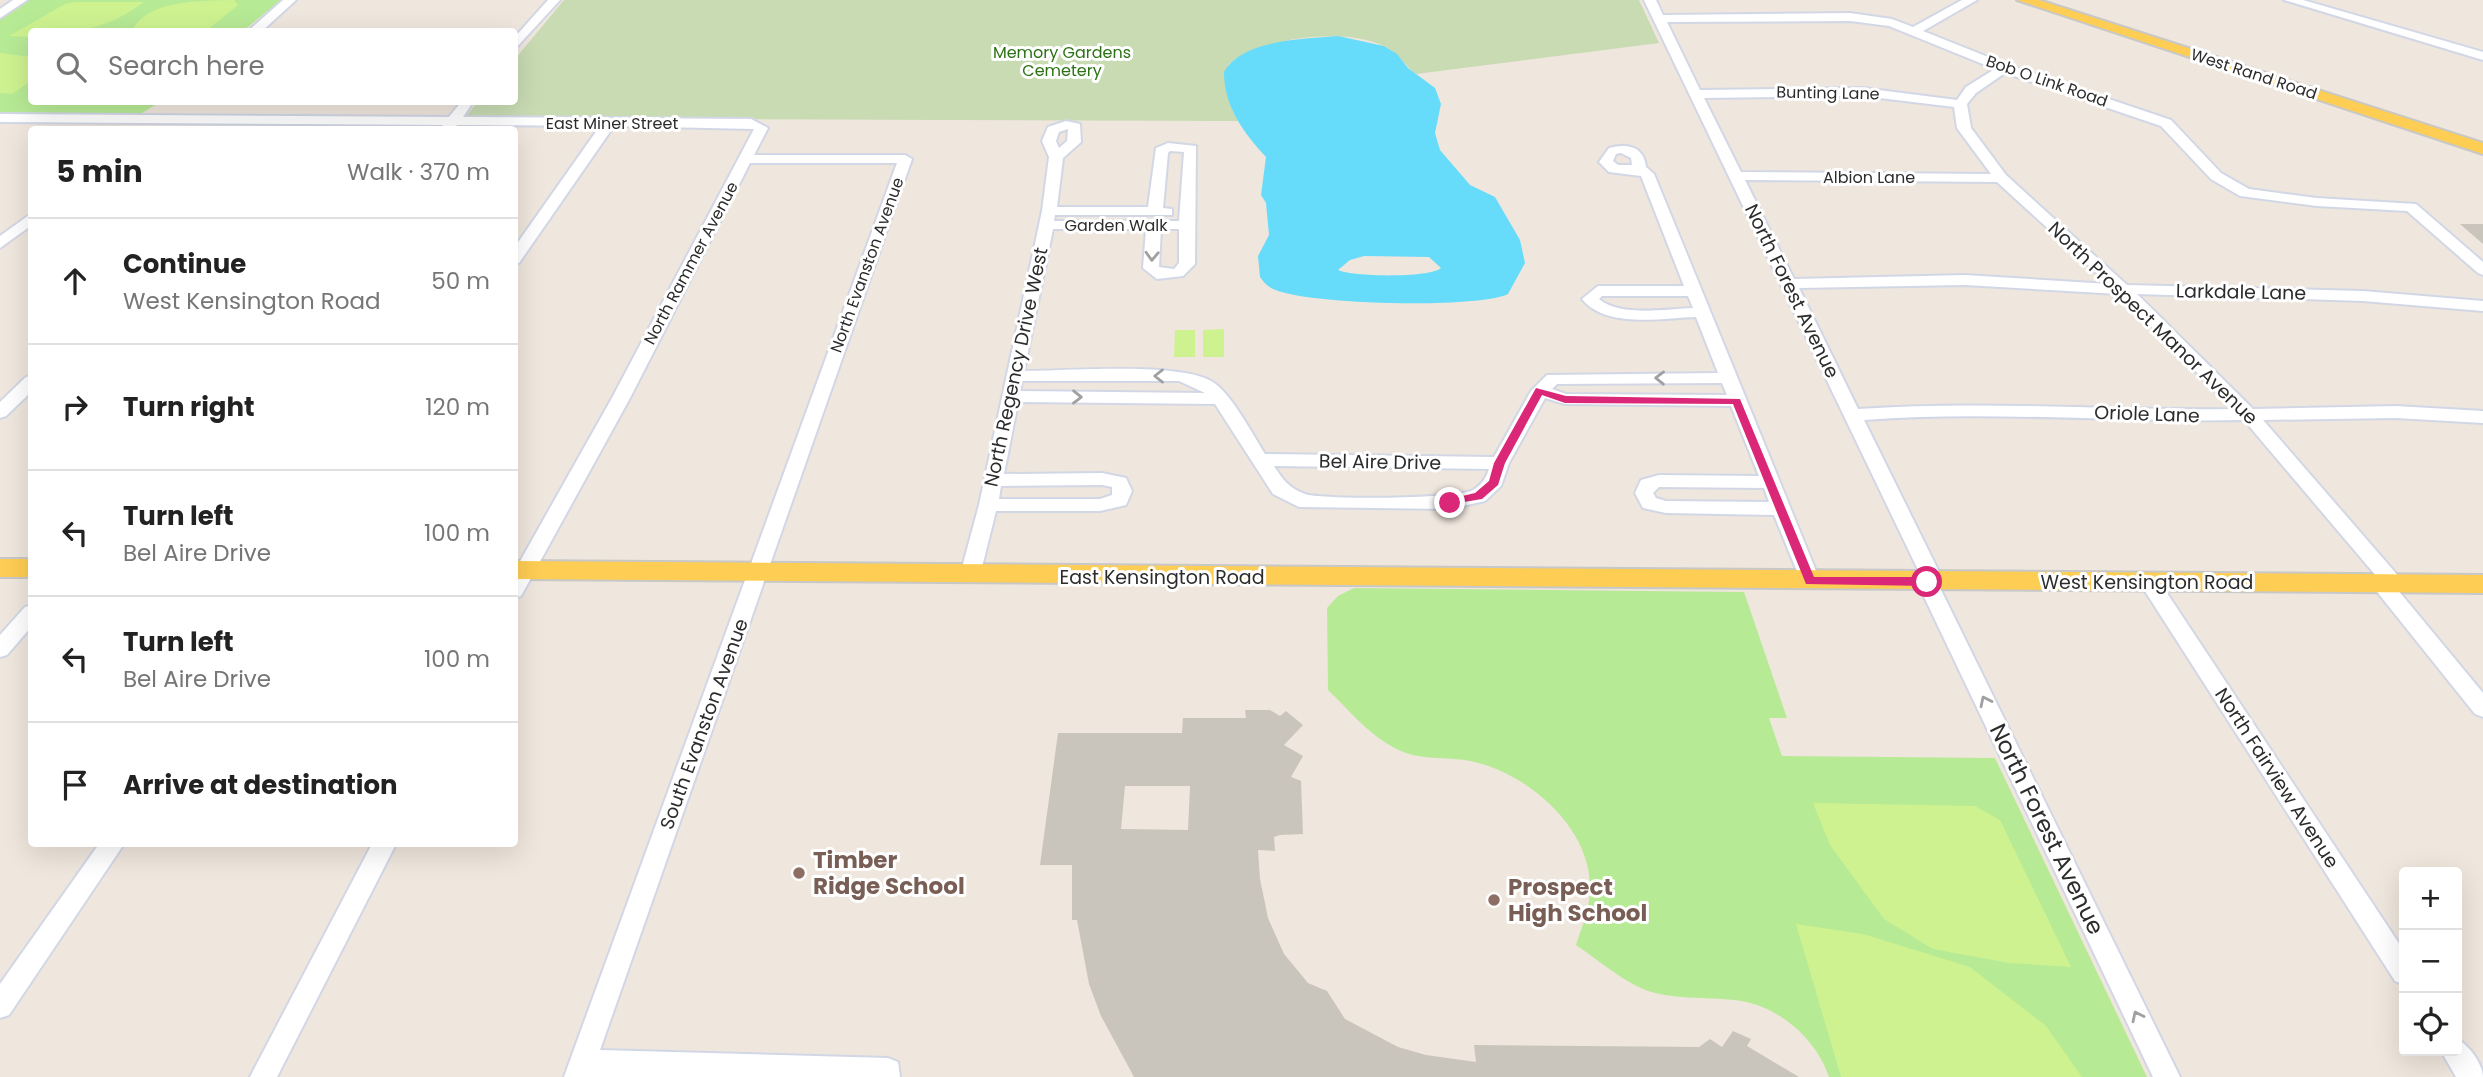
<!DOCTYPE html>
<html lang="en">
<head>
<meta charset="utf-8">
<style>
  :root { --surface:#fff; --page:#f6f6f6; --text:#222; --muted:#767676; --line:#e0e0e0 }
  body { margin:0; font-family:Poppins,sans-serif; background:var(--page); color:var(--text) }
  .controls { position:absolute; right:21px; bottom:21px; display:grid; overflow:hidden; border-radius:7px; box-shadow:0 7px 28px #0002 }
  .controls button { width:63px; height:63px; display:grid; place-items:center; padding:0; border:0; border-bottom:2px solid var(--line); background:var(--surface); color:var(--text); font:35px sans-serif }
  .stop { position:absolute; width:21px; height:21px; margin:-16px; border:5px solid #db2777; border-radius:50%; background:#fff }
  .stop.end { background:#db2777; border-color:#fff; box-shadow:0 2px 7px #0008 }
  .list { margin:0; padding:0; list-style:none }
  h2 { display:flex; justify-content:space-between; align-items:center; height:91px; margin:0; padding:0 28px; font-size:30px }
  h2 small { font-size:23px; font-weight:400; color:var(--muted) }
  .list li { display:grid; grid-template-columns:46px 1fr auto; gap:21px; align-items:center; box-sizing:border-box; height:126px; padding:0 28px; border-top:2px solid var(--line) }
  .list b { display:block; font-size:26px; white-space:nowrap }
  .list p { margin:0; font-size:23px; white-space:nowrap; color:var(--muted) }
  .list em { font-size:23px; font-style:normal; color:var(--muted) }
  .icon { flex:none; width:38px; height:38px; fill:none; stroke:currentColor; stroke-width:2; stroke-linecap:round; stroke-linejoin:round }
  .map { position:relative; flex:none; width:2483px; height:1077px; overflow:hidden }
  .search { position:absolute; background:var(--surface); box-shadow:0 7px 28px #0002; left:28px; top:28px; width:490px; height:77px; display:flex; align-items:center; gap:18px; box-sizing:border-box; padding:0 24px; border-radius:7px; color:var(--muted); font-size:26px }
  .panel { position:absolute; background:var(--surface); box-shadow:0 7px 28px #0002; left:28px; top:126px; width:490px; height:721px; border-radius:7px }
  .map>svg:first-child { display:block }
</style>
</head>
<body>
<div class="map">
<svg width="2483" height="1077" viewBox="0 0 2483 1077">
  <rect width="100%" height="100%" fill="#efe6dd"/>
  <g fill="#b7ea95">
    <polygon points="26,0 281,0 243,31 32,32 32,102 160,102 142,113 133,115 0,114 0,17"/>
    <path d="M1354 588 1744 592 1787 718H1769L1782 756 1995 758 2147 1077H1829C1816 1038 1777 1004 1734 1000 1705 997 1670 1000 1643 989 1620 979 1597 959 1576 945 1582 926 1590 908 1590 888 1591 828 1529 775 1475 762 1452 756 1422 761 1401 751 1370 737 1351 712 1328 690L1327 608 1338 596Z"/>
  </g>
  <path fill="#c8dbb3" d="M564 0H1639L1659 43 1416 74C1404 65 1398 53 1384 46 1345 27 1262 37 1229 64 1223 87 1227 101 1238 121L464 118 478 102H514L515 59Z"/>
  <g fill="#cef290">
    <path d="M234 0 238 5 206 31H132C146 0 199 1 234 0Z"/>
    <path d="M75 2H144C105 31 78 32 32 32L31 37 9 36 65 4Z"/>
    <polygon points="0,53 31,57 31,81 12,94 0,93"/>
    <polygon points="1224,329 1224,357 1203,357 1203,330"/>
    <polygon points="1175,330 1195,330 1195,357 1174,357"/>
    <polygon points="1813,803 1975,806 2000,820 2071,967 2009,963 1933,949 1884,919 1830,845"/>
    <polygon points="1796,924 1863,934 1970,967 2046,1026 2082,1077 1841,1077"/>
  </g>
  <path fill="#67dbfa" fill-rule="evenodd" d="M1338 36 1384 46 1397 54 1408 68 1435 88 1441 104 1435 133 1440 150 1470 185 1495 197 1520 240 1525 263 1508 294C1477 309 1301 305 1271 288 1266 285 1263 281 1260 277L1258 256 1269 235 1266 203 1261 195 1266 157C1244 133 1224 107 1224 72 1243 39 1304 39 1338 36ZM1364 256 1429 257 1441 268C1431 278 1352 277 1338 270L1350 260Z"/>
  <g fill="#cac5bc" fill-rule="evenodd">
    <polygon points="2460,224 2483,224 2483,244"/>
    <path d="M1245 710H1270L1280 716 1286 711 1303 725 1284 745 1303 756 1291 777 1301 781 1303 834 1280 835 1274 837 1275 851 1258 850 1260 879 1268 918 1284 954 1308 983 1327 991 1345 1019 1398 1047 1426 1055 1476 1062 1474 1045 1699 1047 1710 1039 1722 1047 1733 1031 1751 1039 1747 1046 1799 1077H1134L1101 1016 1089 984 1077 920H1072V865H1040L1058 733H1182L1183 718H1246ZM1125 786H1190L1188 830 1121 829Z"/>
  </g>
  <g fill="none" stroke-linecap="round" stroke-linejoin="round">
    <defs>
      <g id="minor">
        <polygon points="13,0 27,0 0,18 0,9"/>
        <polygon points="283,0 296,0 261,32 247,32"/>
        <polygon points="548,0 560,0 514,50 514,38"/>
        <path d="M1644 0H1656L1663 15 1850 13 1892 19 1913 27 1962 0H1977L1923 31 2008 65 2171 120 2221 173 2249 189 2317 198 2416 204 2483 262V275L2478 273 2407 211 2317 206 2240 196 2211 179 2161 126 2005 73 1976 93 1967 104 1971 128 2006 175 2127 285 2363 291 2483 301V311L2363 301 2137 294 2253 409 2396 406 2483 411V423L2396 418 2263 420 2400 578 2403 583 2397 589 2483 693V717L2475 714 2374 588 2371 583 2377 577 2244 420C2117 423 1991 410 1864 420L1944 582 1940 588 2180 1077H2153L1917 582 1921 576ZM1850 21 1889 26 1995 69 1966 87 1957 100 1863 88 1700 90 1667 22ZM1863 96 1954 107 1957 128 1991 174 1741 172 1704 98ZM1745 180 1997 182 2109 284 1965 275 1794 279ZM1965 285 2119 294 2233 409C2108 411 1984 400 1858 409L1799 288Z"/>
        <polygon points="2284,0 2303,0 2483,52 2483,60"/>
        <polygon points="461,102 473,102 463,117 751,119 768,128 754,155 905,155 912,159 600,1050 888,1058 898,1062 900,1077 564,1077 897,163 750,163 630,398 521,596 514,598 514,572 612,398 754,129 614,126 519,263 514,264 514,248 600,126 457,125 453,130 441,130 443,125 0,122 0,114 449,117"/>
        <path d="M1066 121 1080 124 1081 142 1063 158 1057 207H1148L1156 148 1168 143 1196 146 1195 264 1183 276 1157 279 1143 268 1146 229H1053L1024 371C1067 371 1177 362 1211 381 1230 391 1253 435 1265 454L1494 457 1531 391 1547 375 1718 373 1696 317C1663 318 1606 329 1582 299L1598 286H1684L1641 176 1609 172 1599 162 1609 148C1627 143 1644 146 1646 167L1654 174C1710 310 1765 445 1820 581L1817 586H1803L1774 515 1666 513 1643 508 1635 493 1641 480 1659 475 1759 476 1731 406 1565 404 1545 398 1509 463 1501 486 1485 501 1449 509 1299 507 1273 494 1215 404 1018 402 1004 474 1102 473 1126 478 1132 491 1126 505 1100 511H996L980 575 977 580H963L960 575 979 505 1042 211 1049 157 1042 141 1048 127ZM1068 129 1067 141 1059 148 1056 141 1059 132ZM1170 151 1184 152 1179 221H1054L1055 215H1172V209L1163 208 1168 153ZM1621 153 1631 158 1632 165H1618L1613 161 1616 154ZM1161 229H1179V263L1174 269 1159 267ZM1602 296H1688L1693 308C1666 309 1620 317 1599 299ZM1022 381H1179L1205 393 1020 391ZM1722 383 1727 395 1566 394 1552 389 1557 384ZM1274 466 1489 469C1486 478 1482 485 1473 490 1459 499 1322 500 1305 494 1289 488 1283 480 1274 466ZM1102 485 1112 487V495L1100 499H999L1001 486ZM1659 487 1764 488 1769 502 1666 501 1656 498 1653 493Z"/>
        <polygon points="32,213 32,225 0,248 0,236"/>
        <polygon points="32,376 32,391 6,416 0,418 0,402 26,377"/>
        <polygon points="2150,576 2157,578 2404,951 2404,985 2395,981 2143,588 2140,583 2143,578"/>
        <polygon points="32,605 32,626 7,655 0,657 0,635 25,607"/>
        <polygon points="99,844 124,844 9,1015 0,1018 0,984"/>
        <polygon points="372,844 396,844 277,1077 250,1077"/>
        <path d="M2457 1039C2468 1044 2483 1064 2483 1077H2456L2441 1051H2457Z"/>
      </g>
      <g id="major">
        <polygon points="2017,0 2039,0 2483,143 2483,154"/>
        <rect x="0" y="559" width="32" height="18"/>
        <polygon points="514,561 2483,575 2483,593 514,579"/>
      </g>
    </defs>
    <use href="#minor" stroke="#d2d7e6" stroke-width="4"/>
    <use href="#major" stroke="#c8c8c8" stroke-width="4"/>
    <use href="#minor" fill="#fff" fill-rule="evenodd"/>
    <use href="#major" fill="#fecd53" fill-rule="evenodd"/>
  </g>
  <defs><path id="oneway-chevron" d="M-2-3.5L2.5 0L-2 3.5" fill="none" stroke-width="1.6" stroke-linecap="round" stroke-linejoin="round" transform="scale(1.75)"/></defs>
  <g stroke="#a0a0a0">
    <use href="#oneway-chevron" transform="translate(1152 256) rotate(92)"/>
    <use href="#oneway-chevron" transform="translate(1159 376) rotate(-180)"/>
    <use href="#oneway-chevron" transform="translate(1660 378) rotate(-179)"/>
    <use href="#oneway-chevron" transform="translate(1077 397) rotate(1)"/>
    <use href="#oneway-chevron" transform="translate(1985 701) rotate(-116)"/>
    <use href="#oneway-chevron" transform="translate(2137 1016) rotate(-116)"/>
  </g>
  <polygon fill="#db2777" points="1536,388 1566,396 1740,399 1814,577 1927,577 1933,582 1927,586 1806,584 1733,404 1565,403 1542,395 1505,463 1498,485 1482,499 1446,505 1446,500 1475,493 1489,481 1494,463"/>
  <g fill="#8d6e63" stroke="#fff" stroke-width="2.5">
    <circle cx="799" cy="873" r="7"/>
    <circle cx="1494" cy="900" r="7"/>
  </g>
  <g text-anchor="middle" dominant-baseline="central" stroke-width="6" stroke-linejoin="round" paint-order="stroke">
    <g font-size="16" fill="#2c7214" stroke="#fff">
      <text x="1062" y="52">Memory Gardens<tspan x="1062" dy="18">Cemetery</tspan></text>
    </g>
    <g font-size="16" fill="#2c2c2c" stroke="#fff">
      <text transform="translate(2254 74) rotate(18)">West Rand Road</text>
      <text transform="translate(2047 81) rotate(19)">Bob O Link Road</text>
      <text transform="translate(1828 93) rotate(1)">Bunting Lane</text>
      <text x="612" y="123">East Miner Street</text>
      <text x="1869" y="177">Albion Lane</text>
      <text x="1116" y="225">Garden Walk</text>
      <text transform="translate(691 263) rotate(-62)">North Rammer Avenue</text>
      <text transform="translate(867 265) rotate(-70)">North Evanston Avenue</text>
    </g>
    <g font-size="19" fill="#2c2c2c" stroke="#fff">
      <text transform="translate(1792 291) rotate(64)">North Forest Avenue</text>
      <text transform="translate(2241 292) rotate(1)">Larkdale Lane</text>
      <text transform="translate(2153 323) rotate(44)">North Prospect Manor Avenue</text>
      <text transform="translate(1016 367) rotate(-78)">North Regency Drive West</text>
      <text transform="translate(2147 414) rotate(2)">Oriole Lane</text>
      <text transform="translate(1380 462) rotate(1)">Bel Aire Drive</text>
      <text x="1162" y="577">East Kensington Road</text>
      <text x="2147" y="582">West Kensington Road</text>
      <text transform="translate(704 724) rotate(-70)">South Evanston Avenue</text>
      <text transform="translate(2277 778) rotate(57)">North Fairview Avenue</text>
    </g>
    <g font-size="23" fill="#2c2c2c" stroke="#fff">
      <text transform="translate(2047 829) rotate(64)">North Forest Avenue</text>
    </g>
    <g font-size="23" font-weight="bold" fill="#785e54" stroke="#fff" text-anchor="start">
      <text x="813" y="860">Timber<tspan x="813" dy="26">Ridge School</tspan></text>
      <text x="1508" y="887">Prospect<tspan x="1508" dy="26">High School</tspan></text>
    </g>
  </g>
</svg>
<div class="controls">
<button>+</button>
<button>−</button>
<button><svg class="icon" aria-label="locate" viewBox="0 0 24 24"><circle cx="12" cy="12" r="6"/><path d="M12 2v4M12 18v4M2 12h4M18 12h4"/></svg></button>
</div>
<div class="stop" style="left:1927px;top:582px"></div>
<div class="stop end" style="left:1450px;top:503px"></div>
<div class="search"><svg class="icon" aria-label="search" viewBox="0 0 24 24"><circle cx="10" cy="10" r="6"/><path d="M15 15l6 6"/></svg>Search here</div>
<section class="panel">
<h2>5 min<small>Walk · 370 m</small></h2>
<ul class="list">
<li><svg class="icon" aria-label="ahead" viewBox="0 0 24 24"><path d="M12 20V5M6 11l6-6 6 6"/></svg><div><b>Continue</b><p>West Kensington Road</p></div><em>50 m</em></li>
<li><svg class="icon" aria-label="right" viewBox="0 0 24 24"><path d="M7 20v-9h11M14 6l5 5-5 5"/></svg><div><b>Turn right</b></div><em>120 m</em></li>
<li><svg class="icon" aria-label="left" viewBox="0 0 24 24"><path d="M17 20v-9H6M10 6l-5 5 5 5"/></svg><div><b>Turn left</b><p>Bel Aire Drive</p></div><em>100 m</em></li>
<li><svg class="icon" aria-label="left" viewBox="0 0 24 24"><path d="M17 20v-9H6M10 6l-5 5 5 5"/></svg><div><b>Turn left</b><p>Bel Aire Drive</p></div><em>100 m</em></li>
<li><svg class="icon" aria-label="arrive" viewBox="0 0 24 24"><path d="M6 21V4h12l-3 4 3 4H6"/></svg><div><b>Arrive at destination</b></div></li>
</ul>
</section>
</div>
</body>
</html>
